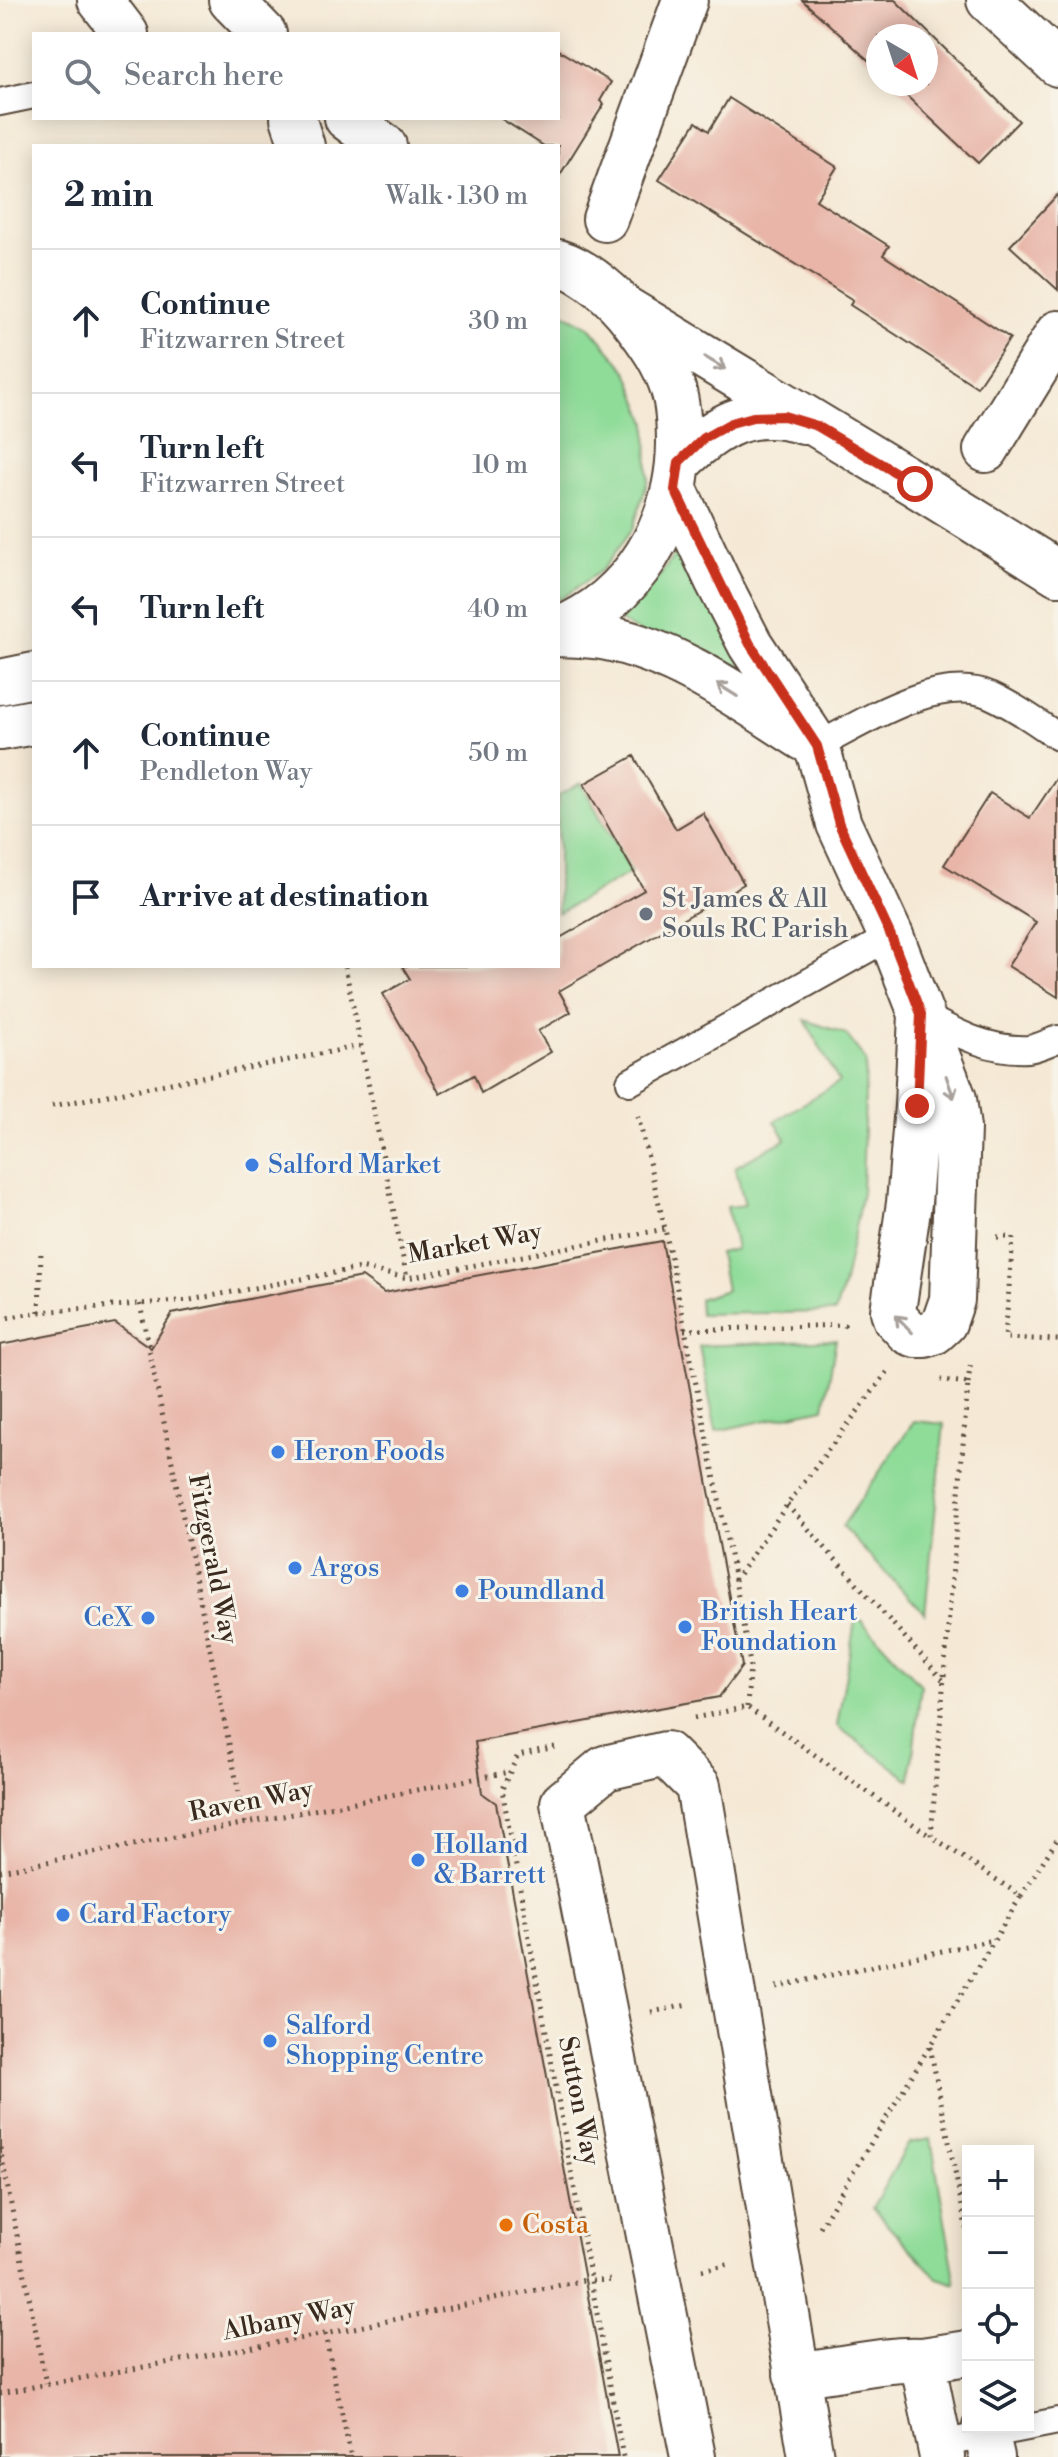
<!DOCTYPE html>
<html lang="en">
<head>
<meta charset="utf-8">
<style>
  :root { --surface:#fff; --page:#f6f6f7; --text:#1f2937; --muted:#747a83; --line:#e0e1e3 }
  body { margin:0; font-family:"Libre Bodoni",serif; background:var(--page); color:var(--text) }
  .controls { position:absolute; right:24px; bottom:24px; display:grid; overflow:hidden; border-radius:0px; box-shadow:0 4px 20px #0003 }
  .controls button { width:72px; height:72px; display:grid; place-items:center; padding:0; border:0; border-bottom:2px solid var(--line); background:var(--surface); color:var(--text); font:40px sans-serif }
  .compass { position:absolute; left:866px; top:24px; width:72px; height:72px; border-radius:50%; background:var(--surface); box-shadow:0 4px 20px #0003; rotate:141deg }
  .stop { position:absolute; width:24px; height:24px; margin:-18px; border:6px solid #c8321e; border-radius:50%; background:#fff }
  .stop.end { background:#c8321e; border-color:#fff; box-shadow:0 2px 8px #0008 }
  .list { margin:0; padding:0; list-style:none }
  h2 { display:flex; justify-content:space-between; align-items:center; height:104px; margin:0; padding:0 32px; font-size:34px }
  h2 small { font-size:26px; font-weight:400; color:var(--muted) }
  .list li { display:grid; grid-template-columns:52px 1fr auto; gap:24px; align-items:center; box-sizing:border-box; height:144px; padding:0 32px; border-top:2px solid var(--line) }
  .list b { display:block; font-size:30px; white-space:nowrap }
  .list p { margin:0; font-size:26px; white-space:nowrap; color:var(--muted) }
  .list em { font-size:26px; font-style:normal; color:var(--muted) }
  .icon { flex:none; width:44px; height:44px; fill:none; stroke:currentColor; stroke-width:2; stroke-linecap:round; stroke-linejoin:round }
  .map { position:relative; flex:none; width:1058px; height:2457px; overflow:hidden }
  .search { position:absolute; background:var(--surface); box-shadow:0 4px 20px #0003; left:32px; top:32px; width:528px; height:88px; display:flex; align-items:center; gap:20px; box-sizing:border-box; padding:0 28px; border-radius:0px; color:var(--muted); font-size:30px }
  .panel { position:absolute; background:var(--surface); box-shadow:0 4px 20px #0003; left:32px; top:144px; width:528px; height:824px; border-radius:0px }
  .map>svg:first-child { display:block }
</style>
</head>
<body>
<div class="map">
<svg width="1058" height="2457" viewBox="0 0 1058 2457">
  <rect width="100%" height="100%" fill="#f7f3e8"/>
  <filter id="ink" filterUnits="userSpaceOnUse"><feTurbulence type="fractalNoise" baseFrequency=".0125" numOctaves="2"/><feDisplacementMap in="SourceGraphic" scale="16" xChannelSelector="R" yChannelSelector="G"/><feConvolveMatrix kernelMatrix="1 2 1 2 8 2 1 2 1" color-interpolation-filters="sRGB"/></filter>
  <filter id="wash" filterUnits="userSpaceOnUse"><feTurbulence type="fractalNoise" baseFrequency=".006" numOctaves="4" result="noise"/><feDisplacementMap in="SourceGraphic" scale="32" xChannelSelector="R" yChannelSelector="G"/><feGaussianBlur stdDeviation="1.8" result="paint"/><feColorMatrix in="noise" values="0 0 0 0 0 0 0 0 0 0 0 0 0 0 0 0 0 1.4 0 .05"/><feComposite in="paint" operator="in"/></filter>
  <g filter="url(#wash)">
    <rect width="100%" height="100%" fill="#f5e9d5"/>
    <g fill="#8fdc99" stroke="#65835c" stroke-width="2">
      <polygon points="558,310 591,328 627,371 647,423 648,480 633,528 603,569 558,601"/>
      <path d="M683 538 734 636 750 698 615 618C649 592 664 575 683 538Z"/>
      <polygon points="581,783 631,872 558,913 558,796"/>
      <polygon points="805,1020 846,1034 866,1061 862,1193 843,1287 835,1312 700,1314 699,1299 726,1290 719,1253 736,1249 727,1207 745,1205 735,1167 786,1139 775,1121 839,1082"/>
      <polygon points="836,1340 824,1408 716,1431 699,1346"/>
      <polygon points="914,1421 944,1424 925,1614 842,1527"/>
      <polygon points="856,1615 921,1685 910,1780 837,1726"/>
      <polygon points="931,2139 956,2284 938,2278 872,2208 909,2143"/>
    </g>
    <g id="blocks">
      <g fill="#e8b5a8">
        <polygon points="802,0 895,0 1019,121 978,163 894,84 926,84 926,36 878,36 878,69"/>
        <polygon points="558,50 611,82 600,101 604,104 558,178 558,146 544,146 500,118 558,118"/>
        <polygon points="729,98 837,167 816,200 889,246 883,255 1010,338 977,387 850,305 853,300 659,180 696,122 709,131"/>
        <polygon points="1058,194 1058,290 1010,246"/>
        <polygon points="634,756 676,829 703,813 744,884 559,991 571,1012 538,1031 551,1052 481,1093 474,1075 440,1094 383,994 410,979 402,966 558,966 558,939 644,890 584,784"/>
        <polygon points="1058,776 1058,997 1008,966 1036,922 944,865 990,793 1030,818"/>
        <polygon points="662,1241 742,1666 719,1697 475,1742 482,1793 496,1803 618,2457 0,2457 0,1345 115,1323 151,1348 172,1314 362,1277 384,1293"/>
      </g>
    </g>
  </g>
  <g filter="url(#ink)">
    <use href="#blocks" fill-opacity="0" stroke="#574739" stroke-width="2"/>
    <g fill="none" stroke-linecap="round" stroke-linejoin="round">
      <defs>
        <g id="lane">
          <polyline points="0,102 34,95"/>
          <path d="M817 746C863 723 937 673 990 695 1010 704 1040 724 1058 737"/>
          <path d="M922 1015C956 1033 989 1051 1028 1049 1038 1048 1049 1042 1058 1039"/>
          <polyline points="630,1082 891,936"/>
          <polyline points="940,2444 1058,2421"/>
        </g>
        <g id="street">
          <polyline points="100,0 126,34"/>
          <polyline points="989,0 1058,64"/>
          <polyline points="605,219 685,0"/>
          <polyline points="986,450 1058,333"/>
          <polyline points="675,490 717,580 750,644 817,746 839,824 891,936 954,1099 958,1128 952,1300 944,1323 934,1332 925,1335 916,1335 908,1332 895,1318 893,1311 909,1203 917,1106 921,1014"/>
          <path d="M558 634C574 635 592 635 607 638 680 653 743 700 805 739"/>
          <path d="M796 2374C839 2371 879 2358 922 2360"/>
          <polyline points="985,2427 992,2457"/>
          <polyline points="693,2457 563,1803 605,1768 666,1754 698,1786 811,2457"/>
          <polyline points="942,2457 922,2360 968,2353"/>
        </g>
        <g id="secondary">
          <polyline points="231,0 264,34"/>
          <polyline points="293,118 302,146"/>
          <polyline points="347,118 384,146"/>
          <path d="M558 262C587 271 616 297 634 321 650 342 665 363 673 389 678 405 679 426 679 443 678 524 634 599 558 630"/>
          <polyline points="624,308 915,484 1058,573"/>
          <path d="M679 462C717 425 750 405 804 422"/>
          <polyline points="0,682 34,675"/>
          <polyline points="0,728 34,722"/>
        </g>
      </defs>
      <use href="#lane" stroke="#574739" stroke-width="30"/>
      <use href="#street" stroke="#574739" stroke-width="48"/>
      <use href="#secondary" stroke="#574739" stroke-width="48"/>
      <g stroke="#574739" stroke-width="5" stroke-dasharray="2 6" stroke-linecap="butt">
        <polyline points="345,966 407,1278"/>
        <polyline points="52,1106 361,1046"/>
        <polyline points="638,1116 665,1229 735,1580"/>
        <polyline points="997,1237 1013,1237 1005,1338 1058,1340"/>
        <polyline points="140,1304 245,1823"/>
        <polyline points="39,1312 41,1251"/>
        <polyline points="0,1319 39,1312 190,1300 360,1268 407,1278 665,1229"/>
        <polyline points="684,1330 844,1325 848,1330"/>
        <polyline points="968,1383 971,1360"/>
        <polyline points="787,1505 943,1680"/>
        <polyline points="747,1707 750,1664 735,1580 787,1505 888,1371"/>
        <polyline points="694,1718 747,1707 930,1836"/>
        <polyline points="555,1747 518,1755 502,1789 623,2457"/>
        <polyline points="0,1871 509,1772"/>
        <polyline points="1021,1896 1058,1838"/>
        <polyline points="776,1987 993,1940"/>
        <polyline points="651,2012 688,2005"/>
        <polyline points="930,2047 968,2237"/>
        <polyline points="0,2148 46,2384"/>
        <polyline points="820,2227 1021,1896 931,1836 968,1383 941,1380"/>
        <polyline points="702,2270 731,2264"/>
        <polyline points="592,2281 613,2280"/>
        <polyline points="325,2334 351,2457"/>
        <polyline points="0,2393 325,2334 585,2280"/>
      </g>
      <use href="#lane" stroke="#fff" stroke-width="26"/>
      <use href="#street" stroke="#fff" stroke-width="44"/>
      <use href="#secondary" stroke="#fff" stroke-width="44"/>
    </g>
    <defs><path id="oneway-shaft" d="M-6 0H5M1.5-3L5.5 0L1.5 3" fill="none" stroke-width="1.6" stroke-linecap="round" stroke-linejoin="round" transform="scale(2)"/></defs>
    <g stroke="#a79f9a">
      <use href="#oneway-shaft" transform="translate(715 363) rotate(31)"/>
      <use href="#oneway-shaft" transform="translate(727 690) rotate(-148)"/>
      <use href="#oneway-shaft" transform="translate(950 1087) rotate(71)"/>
      <use href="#oneway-shaft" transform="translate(904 1324) rotate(-134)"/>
    </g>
  </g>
  <g fill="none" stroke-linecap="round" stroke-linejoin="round" filter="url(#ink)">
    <polyline stroke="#c8321e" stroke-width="10" points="915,484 817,426 784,416 753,417 731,423 704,438 679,462 675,490 750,644 817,746 839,824 891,936 921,1014 917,1106"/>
  </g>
  <circle fill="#6b7280" stroke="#f7f3e8" stroke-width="3" cx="646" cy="914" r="8"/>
  <g fill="#3f7fe0" stroke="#f7f3e8" stroke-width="3">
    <circle cx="252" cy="1165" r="8"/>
    <circle cx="278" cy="1452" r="8"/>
    <circle cx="295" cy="1568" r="8"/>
    <circle cx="462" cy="1591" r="8"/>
    <circle cx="148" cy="1618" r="8"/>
    <circle cx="685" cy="1627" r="8"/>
    <circle cx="418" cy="1860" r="8"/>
    <circle cx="63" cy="1915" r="8"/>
    <circle cx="270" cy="2041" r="8"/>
  </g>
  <circle fill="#e8710a" stroke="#f7f3e8" stroke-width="3" cx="506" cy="2225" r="8"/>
  <g text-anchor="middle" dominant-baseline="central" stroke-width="6" stroke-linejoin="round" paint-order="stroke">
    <g font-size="26" fill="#5b616d" stroke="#f7f3e8" text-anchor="start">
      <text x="662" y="899">St James &amp; All<tspan x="662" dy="30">Souls RC Parish</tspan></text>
    </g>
    <g font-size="26" fill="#366cbe" stroke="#f7f3e8" text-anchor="start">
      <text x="268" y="1165">Salford Market</text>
      <text x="294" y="1452">Heron Foods</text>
      <text x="311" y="1568">Argos</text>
      <text x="478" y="1591">Poundland</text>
      <text x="701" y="1612">British Heart<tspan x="701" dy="30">Foundation</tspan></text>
      <text x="132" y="1618" text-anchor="end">CeX</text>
      <text x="434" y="1845">Holland<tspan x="434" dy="30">&amp; Barrett</tspan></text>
      <text x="79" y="1915">Card Factory</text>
      <text x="286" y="2026">Salford<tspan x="286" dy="30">Shopping Centre</tspan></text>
    </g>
    <g font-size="26" fill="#3b2a1e" stroke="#f7f3e8">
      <text transform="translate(475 1243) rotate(-10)">Market Way</text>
      <text transform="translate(213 1559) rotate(79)">Fitzgerald Way</text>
      <text transform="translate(251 1801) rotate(-11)">Raven Way</text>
      <text transform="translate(579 2101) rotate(79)">Sutton Way</text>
      <text transform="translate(289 2319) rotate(-11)">Albany Way</text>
    </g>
    <g font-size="26" fill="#c56008" stroke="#f7f3e8" text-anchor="start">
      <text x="522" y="2225">Costa</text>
    </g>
  </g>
</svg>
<div class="controls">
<button>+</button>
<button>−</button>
<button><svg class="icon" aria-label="locate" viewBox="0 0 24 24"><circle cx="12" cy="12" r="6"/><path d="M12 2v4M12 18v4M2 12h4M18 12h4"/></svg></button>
<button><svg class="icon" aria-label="layers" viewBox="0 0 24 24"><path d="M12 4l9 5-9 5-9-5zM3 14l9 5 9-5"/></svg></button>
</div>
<svg class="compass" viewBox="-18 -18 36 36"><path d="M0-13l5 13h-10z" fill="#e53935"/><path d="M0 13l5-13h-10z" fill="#747a83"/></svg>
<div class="stop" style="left:915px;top:484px"></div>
<div class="stop end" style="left:917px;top:1106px"></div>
<div class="search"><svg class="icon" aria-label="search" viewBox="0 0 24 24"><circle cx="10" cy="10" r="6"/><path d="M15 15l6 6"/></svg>Search here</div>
<section class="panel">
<h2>2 min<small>Walk · 130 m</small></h2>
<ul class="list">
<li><svg class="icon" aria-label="ahead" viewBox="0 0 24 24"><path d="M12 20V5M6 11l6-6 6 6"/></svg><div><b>Continue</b><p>Fitzwarren Street</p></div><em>30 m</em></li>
<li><svg class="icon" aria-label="left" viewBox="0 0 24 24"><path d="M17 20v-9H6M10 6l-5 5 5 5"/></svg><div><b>Turn left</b><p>Fitzwarren Street</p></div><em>10 m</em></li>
<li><svg class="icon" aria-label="left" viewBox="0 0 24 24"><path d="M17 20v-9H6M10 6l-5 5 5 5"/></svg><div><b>Turn left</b></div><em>40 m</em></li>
<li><svg class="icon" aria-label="ahead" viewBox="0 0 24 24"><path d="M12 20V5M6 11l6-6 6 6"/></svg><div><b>Continue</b><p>Pendleton Way</p></div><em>50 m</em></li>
<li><svg class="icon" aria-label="arrive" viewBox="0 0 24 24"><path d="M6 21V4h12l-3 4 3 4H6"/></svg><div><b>Arrive at destination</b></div></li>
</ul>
</section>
</div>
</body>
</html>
